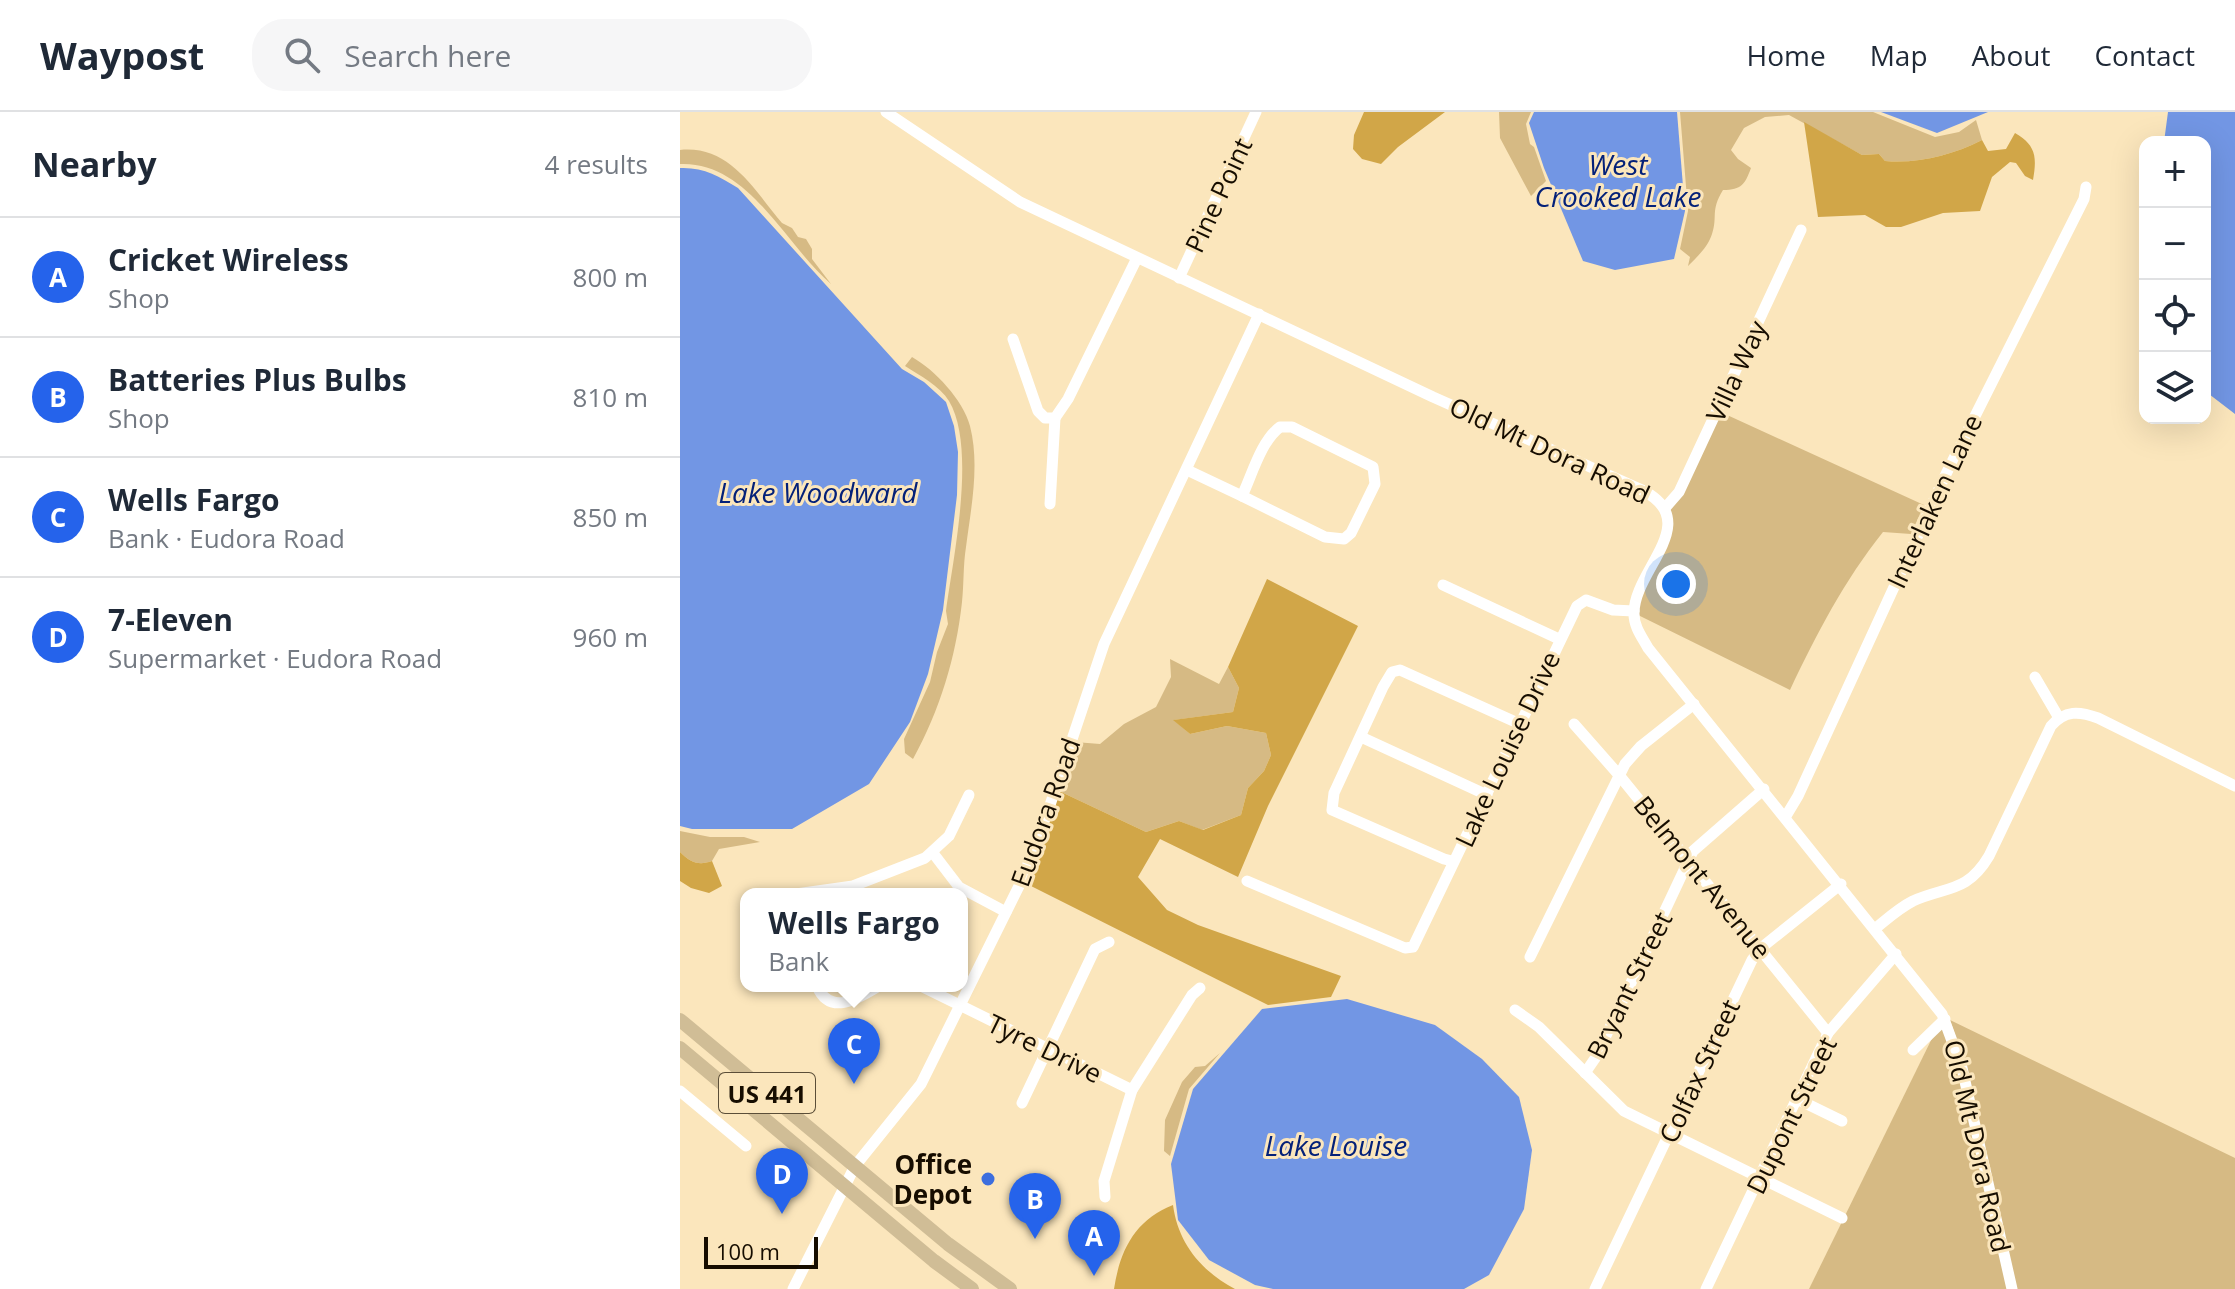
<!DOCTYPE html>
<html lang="en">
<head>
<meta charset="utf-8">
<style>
  :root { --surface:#fff; --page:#f6f6f7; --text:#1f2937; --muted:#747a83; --line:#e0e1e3; --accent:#2563eb }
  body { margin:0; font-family:"Open Sans",sans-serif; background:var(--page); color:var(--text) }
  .controls { position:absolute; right:24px; top:24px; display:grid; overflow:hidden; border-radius:16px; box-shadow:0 8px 32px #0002 }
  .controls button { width:72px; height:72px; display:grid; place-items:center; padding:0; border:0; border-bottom:2px solid var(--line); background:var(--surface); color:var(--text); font:40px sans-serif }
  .scale { position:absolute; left:24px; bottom:20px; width:114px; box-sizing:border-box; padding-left:8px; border:4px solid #160d00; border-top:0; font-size:22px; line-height:28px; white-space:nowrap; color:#160d00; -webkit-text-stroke:6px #fbe6bc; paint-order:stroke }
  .you { position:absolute; left:996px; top:472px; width:28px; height:28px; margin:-20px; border:6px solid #fff; border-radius:50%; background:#1a73e8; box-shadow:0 0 0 12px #1a73e833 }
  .badge { display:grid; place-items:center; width:52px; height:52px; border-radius:50%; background:var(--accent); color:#fff; font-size:26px; font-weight:700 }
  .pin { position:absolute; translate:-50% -66px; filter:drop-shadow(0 2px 4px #0008) }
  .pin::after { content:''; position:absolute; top:42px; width:28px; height:24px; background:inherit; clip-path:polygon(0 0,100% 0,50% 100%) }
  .popup { position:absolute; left:60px; top:776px; width:228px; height:104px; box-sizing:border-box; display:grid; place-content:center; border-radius:16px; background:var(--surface); filter:drop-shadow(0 2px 6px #0005); font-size:26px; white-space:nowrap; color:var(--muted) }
  .popup b { font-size:30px; color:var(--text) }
  .popup::after { content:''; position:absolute; left:50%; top:100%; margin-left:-16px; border:16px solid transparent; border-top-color:var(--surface) }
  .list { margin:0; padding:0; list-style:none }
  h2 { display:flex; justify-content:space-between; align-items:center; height:104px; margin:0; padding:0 32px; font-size:34px }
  h2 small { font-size:26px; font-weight:400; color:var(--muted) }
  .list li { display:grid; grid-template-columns:52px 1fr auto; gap:24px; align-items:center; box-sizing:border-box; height:120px; padding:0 32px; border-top:2px solid var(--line) }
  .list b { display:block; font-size:30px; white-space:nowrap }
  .list p { margin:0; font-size:26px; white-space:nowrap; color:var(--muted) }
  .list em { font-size:26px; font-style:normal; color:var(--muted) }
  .icon { flex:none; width:44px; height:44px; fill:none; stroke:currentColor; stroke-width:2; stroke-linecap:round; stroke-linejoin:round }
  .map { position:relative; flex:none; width:1555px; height:1177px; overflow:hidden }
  header { display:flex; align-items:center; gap:48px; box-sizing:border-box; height:112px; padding:0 40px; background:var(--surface); border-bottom:2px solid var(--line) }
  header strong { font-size:38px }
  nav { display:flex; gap:44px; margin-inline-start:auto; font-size:28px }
  .search { width:560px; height:72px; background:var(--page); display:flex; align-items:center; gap:20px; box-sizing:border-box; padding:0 28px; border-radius:32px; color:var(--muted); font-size:30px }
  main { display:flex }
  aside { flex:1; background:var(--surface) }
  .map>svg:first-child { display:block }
</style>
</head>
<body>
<header>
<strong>Waypost</strong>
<div class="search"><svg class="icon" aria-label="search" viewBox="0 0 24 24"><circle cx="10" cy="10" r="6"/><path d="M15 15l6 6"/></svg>Search here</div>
<nav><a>Home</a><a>Map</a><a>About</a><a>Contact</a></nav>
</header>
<main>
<aside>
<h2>Nearby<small>4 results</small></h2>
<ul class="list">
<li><span class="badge">A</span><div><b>Cricket Wireless</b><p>Shop</p></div><em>800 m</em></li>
<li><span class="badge">B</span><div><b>Batteries Plus Bulbs</b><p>Shop</p></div><em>810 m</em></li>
<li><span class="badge">C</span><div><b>Wells Fargo</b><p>Bank · Eudora Road</p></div><em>850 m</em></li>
<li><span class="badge">D</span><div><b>7-Eleven</b><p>Supermarket · Eudora Road</p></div><em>960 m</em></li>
</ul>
</aside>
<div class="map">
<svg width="1555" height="1177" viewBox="0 0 1555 1177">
  <rect width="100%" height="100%" fill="#fbe6bc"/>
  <g fill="#d6ba84">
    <polygon points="819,0 851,0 846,12 850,32 854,35 866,69 851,84 820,26"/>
    <path d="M1000 0H1193L1255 25 1279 20 1296 8 1302 28C1273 43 1237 52 1205 49L1199 42 1182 43 1109 3 1085 5 1064 16 1051 38 1058 47 1071 56C1065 72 1062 78 1043 78 1030 99 1038 104 1032 122 1028 135 1017 145 1008 154L1010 145 1000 137 1008 99Z"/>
    <path d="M0 38C50 33 74 78 102 111L112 116 118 125 126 127 132 137V147L151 172C105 133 69 49 0 52Z"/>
    <path d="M232 245C255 258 283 288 290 314 300 353 291 396 286 435 283 454 284 472 282 490 276 545 260 598 233 647L225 641 224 627 250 570 257 540 268 512 266 499C273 446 297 336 269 289 260 274 239 263 225 254Z"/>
    <path d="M1034 297 1244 393 1231 422 1203 420C1164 469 1137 521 1110 578L958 503V495L992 404 989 396Z"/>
    <polygon points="490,547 539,572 548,555 559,576 553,600 494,608 510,622 547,614 586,621 591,643 584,659 568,676 561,703 522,718 499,709 466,720 379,679 395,630 420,632 444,612 476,595 491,565"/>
    <path d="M0 719 30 725H64L80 730 39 737 32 749C18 754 10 750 0 740Z"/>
    <polygon points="1261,908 1268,925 1288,1002 1328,1177 1129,1177"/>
    <polygon points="1270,908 1555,1046 1555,1177 1336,1177 1286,954"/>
    <polygon points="540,941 509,977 490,1044 484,1039 485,1008 502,970 515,955 525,954"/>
  </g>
  <g fill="#d1a648">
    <polygon points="684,0 765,0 718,35 701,52 682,47 673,37 674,23"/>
    <path d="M1124 10 1182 43 1199 42 1205 49C1237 52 1273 43 1302 28L1308 39 1326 37 1335 21C1356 33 1357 45 1353 68L1345 64 1336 51 1330 50 1312 65 1300 99 1263 101 1221 115H1206L1185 103 1138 105Z"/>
    <polygon points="587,467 678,514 588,694 558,765 480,727 458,765 487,798 518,813 661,864 651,885 588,893 345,771 379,679 466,720 499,709 523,718 561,703 568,676 584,659 591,643 586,621 547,614 510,622 493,608 553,600 559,576 548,555"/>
    <path d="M0 740C10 750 18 754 32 749L42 774 29 781 11 776 0 769Z"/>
    <path d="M493 1093C498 1131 521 1159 555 1177H434C440 1138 455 1108 493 1093Z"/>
  </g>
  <g fill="#7296e4">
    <polygon points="854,0 997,0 1005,99 994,147 935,158 903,149 864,56 849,11"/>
    <polygon points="1201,0 1308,0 1257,21"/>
    <polygon points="1488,0 1555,0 1555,302 1525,279 1525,30 1484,30"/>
    <path d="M0 56C23 55 39 64 58 76L222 257 244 270 266 290 274 314 278 340 277 383 263 498 248 562 230 610 189 672 112 717H12L0 714Z"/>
    <polygon points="667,887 755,913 802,947 839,985 852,1038 844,1097 809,1163 784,1177 593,1177 575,1173 529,1148 498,1108 491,1052 513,977 582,897"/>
  </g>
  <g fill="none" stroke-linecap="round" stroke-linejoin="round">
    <g stroke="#fff" stroke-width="11">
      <path d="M206 0 340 90 753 285 962 378C1025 410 953 458 954 502 954 515 962 525 968 536L1262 902 1282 956 1332 1177"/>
      <polyline points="499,166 576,0"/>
      <polyline points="333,227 358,299 365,306 375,306 388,287 457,146"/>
      <path d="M600 315H612L693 355 695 372 671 421 664 427 645 425 562 384C572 363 581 329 600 315Z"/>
      <polyline points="507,358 562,384"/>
      <polyline points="370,392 375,306"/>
      <polyline points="985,396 999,380 1121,118"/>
      <polyline points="763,473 879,527"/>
      <polyline points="1355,565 1379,606"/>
      <polyline points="894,612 939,663 1148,921"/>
      <polyline points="681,625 807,683"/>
      <polyline points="1106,704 1118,684 1266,362 1404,87 1406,75"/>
      <polyline points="253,741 279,775 326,800"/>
      <polyline points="772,749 764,747 652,698 654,681 703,575 712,560 720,558 840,612"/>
      <polyline points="567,769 725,836 733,835 897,494 906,488 933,498 954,499"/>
      <polyline points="116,782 173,774 245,746 269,724 289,683"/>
      <path d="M1196 816C1207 807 1219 796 1233 789 1267 774 1287 781 1309 744L1371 614C1385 598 1399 599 1418 606L1555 674"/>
      <polyline points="850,845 945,652 961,634 1014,592"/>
      <path d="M137 874C150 905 179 886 199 874"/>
      <polyline points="241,874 452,978"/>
      <polyline points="835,898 859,915 944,999 1162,1106"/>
      <polyline points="1233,938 1265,907"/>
      <polyline points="905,961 916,945 1013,739 1084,677"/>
      <polyline points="0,979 66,1034"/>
      <polyline points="1117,987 1162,1009"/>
      <polyline points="342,991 415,837 429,830"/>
      <polyline points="425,1085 424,1069 452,978 512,883 520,876"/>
      <polyline points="113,1177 175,1054 241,972 341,770 368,699 424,532 579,202"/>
      <polyline points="915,1177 1072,848 1081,836 1161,772"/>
      <polyline points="1026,1177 1148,921 1216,842"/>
    </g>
    <g stroke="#d0bd96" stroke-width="14">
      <polyline points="0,908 268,1132 330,1177"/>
      <polyline points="0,936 254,1149 292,1177"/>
    </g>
  </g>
  <circle fill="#3d6ede" stroke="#fbe6bc" stroke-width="3" cx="308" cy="1067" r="8"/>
  <g text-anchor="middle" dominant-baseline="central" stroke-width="6" stroke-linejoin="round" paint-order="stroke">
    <rect fill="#fbe6bc" stroke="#5b4e38" stroke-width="2" x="39" y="961" width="96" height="40" rx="6"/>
    <g font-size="24" font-weight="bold" fill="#160d00">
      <text x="87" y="981">US 441</text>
    </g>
    <g font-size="26" fill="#160d00" stroke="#fbe6bc">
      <text transform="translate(538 83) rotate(-65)">Pine Point</text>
      <text transform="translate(1056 259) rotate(-65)">Villa Way</text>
      <text transform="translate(870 338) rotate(25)">Old Mt Dora Road</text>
      <text transform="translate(1254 389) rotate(-65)">Interlaken Lane</text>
      <text transform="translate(827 637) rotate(-65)">Lake Louise Drive</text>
      <text transform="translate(365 700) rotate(-70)">Eudora Road</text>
      <text transform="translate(1023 765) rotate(51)">Belmont Avenue</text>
      <text transform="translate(949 873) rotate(-64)">Bryant Street</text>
      <text transform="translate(365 936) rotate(26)">Tyre Drive</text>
      <text transform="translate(1019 959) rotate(-65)">Colfax Street</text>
      <text transform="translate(1111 1003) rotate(-64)">Dupont Street</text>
      <text transform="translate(1298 1034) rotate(77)">Old Mt Dora Road</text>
    </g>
    <g font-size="26" font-weight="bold" fill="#160d00" stroke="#fbe6bc" text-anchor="end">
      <text x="292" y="1052">Office<tspan x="292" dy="30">Depot</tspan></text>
    </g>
    <g font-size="28" font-style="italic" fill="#042179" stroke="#fbe6bc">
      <text x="938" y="52">West<tspan x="938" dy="32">Crooked Lake</tspan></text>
      <text x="138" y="380">Lake Woodward</text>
      <text x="656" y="1033">Lake Louise</text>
    </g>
  </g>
</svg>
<div class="controls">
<button>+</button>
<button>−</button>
<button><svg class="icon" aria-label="locate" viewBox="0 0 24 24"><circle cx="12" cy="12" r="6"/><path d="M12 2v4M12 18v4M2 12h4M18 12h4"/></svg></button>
<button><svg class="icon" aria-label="layers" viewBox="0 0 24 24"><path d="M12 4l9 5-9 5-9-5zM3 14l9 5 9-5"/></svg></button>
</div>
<div class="scale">100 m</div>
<div class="you"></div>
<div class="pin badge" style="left:414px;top:1164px">A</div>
<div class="pin badge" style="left:355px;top:1127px">B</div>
<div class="pin badge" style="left:174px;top:972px">C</div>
<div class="popup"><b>Wells Fargo</b>Bank</div>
<div class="pin badge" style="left:102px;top:1102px">D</div>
</div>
</main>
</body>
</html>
